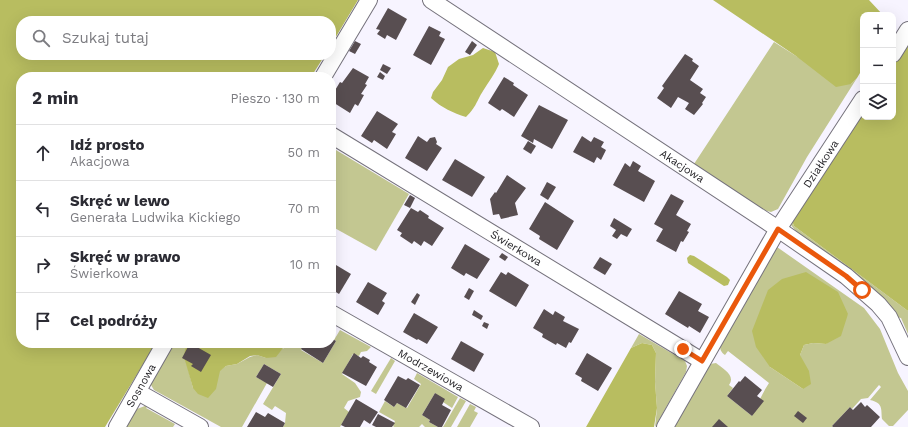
<!DOCTYPE html>
<html lang="pl">
<head>
<meta charset="utf-8">
<style>
  :root { --surface:#fff; --page:#f2f2f3; --text:#2b2b33; --muted:#7c7c81; --line:#e1e1e2 }
  body { margin:0; font-family:"Work Sans",sans-serif; background:var(--page); color:var(--text) }
  .controls { position:absolute; right:12px; top:12px; display:grid; overflow:hidden; border-radius:8px; box-shadow:0 4px 16px #0002 }
  .controls button { width:36px; height:36px; display:grid; place-items:center; padding:0; border:0; border-bottom:1px solid var(--line); background:var(--surface); color:var(--text); font:20px sans-serif }
  .stop { position:absolute; width:12px; height:12px; margin:-9px; border:3px solid #ea580c; border-radius:50%; background:#fff }
  .stop.end { background:#ea580c; border-color:#fff; box-shadow:0 1px 4px #0008 }
  .list { margin:0; padding:0; list-style:none }
  h2 { display:flex; justify-content:space-between; align-items:center; height:52px; margin:0; padding:0 16px; font-size:17px }
  h2 small { font-size:13px; font-weight:400; color:var(--muted) }
  .list li { display:grid; grid-template-columns:26px 1fr auto; gap:12px; align-items:center; box-sizing:border-box; height:56px; padding:0 16px; border-top:1px solid var(--line) }
  .list b { display:block; font-size:15px; white-space:nowrap }
  .list p { margin:0; font-size:13px; white-space:nowrap; color:var(--muted) }
  .list em { font-size:13px; font-style:normal; color:var(--muted) }
  .icon { flex:none; width:22px; height:22px; fill:none; stroke:currentColor; stroke-width:2; stroke-linecap:round; stroke-linejoin:round }
  .map { position:relative; flex:none; width:908px; height:427px; overflow:hidden }
  .search { position:absolute; background:var(--surface); box-shadow:0 4px 16px #0002; left:16px; top:16px; width:320px; height:44px; display:flex; align-items:center; gap:10px; box-sizing:border-box; padding:0 14px; border-radius:16px; color:var(--muted); font-size:15px }
  .panel { position:absolute; background:var(--surface); box-shadow:0 4px 16px #0002; left:16px; top:72px; width:320px; height:276px; border-radius:16px }
  .map>svg:first-child { display:block }
</style>
</head>
<body>
<div class="map">
<svg width="908" height="427" viewBox="0 0 908 427">
  <rect width="100%" height="100%" fill="#f7f4ff"/>
  <g fill="#c3c791" fill-rule="evenodd">
    <polygon points="774,42 796,56 851,84 857,78 807,157 778,209 771,212 763,210 694,164"/>
    <polygon points="331,147 409,194 376,251 331,226"/>
    <polygon points="791,218 794,226 908,311 908,334 901,318 895,317 798,234 791,225"/>
    <path d="M777 247 854 301 864 308 880 329 898 373 908 391V410L893 426H889L882 419C881 408 883 403 870 400L881 387 879 385 868 398 861 399 852 409 850 407 832 426 833 427H673L710 364 716 363C723 369 736 375 729 385L733 388 727 396 752 416C758 405 762 393 769 383L728 351 725 355C721 352 720 350 720 345ZM848 314 826 344 813 343 804 345 800 355 803 389 770 367Z"/>
    <polygon points="340,330 371,347 367,351 361,352 359,356 353,354 342,374 355,383 361,392 360,397 348,401 344,408 349,412 340,427 283,427 285,423 286,413 275,406 272,410 263,404 281,374 264,364 256,377 267,383 242,427 221,427 154,390 151,385 150,379 170,343 186,343 185,357 193,388 226,366 237,364 250,357 257,355 266,358 284,348 287,343 305,343 301,350 323,363 336,341 334,340"/>
    <polygon points="639,334 685,361 687,366 686,372 655,427 657,408 655,382 656,353 652,345 642,343 631,348"/>
    <polygon points="391,358 395,361 376,394 371,391"/>
    <polygon points="417,373 458,397 452,408 443,402 435,393 422,415 430,420 429,422 438,427 425,427 422,424 419,427 394,427 393,426 395,421 379,412 385,401 394,407 397,403 407,408 421,384 414,379"/>
    <polygon points="460,398 466,401 451,427 443,427"/>
    <polygon points="470,404 476,407 474,411 478,413 470,427 457,427"/>
    <polygon points="145,406 148,406 146,408 175,424 173,427 121,427 134,410"/>
  </g>
  <g fill="#b8bd60">
    <polygon points="0,0 358,0 331,45 331,21 21,21 21,55 325,55 311,77 21,77 21,343 156,343 105,427 0,427"/>
    <polygon points="713,0 869,0 883,15 863,15 863,68 857,78 851,84 836,87 796,56"/>
    <polygon points="908,44 908,311 794,226 791,218 863,110 863,117 893,117 893,66"/>
    <path d="M483 48 495 52 499 64C495 74 489 81 483 91 476 102 477 106 466 117 453 113 442 108 431 98L433 92 442 80 448 67 459 59 473 55Z"/>
    <polygon points="690,255 694,256 727,277 730,280 728,285 724,286 688,263 687,258"/>
    <polygon points="806,272 838,292 848,314 841,336 826,344 813,343 804,345 800,355 809,371 811,384 803,389 770,367 756,347 752,331 768,290 782,279"/>
    <polygon points="186,343 287,343 276,357 266,358 257,355 250,356 237,364 226,366 220,371 216,389 208,398 198,394 193,388 184,357"/>
    <polygon points="642,343 652,345 656,353 655,382 657,408 654,427 586,427 631,348"/>
  </g>
  <g fill="#584e51">
    <polygon points="388,8 407,19 396,40 387,35 385,39 377,34 380,30 376,29"/>
    <polygon points="429,26 441,32 439,36 445,39 431,65 413,55"/>
    <polygon points="355,41 361,44 355,54 349,51"/>
    <polygon points="472,41 477,45 470,55 465,52"/>
    <polygon points="685,54 693,59 692,61 699,66 690,80 703,89 700,93 706,97 702,103 703,104 694,115 685,109 689,103 678,97 671,108 657,98 664,88 662,86"/>
    <polygon points="383,64 391,68 387,74 380,70"/>
    <polygon points="353,68 369,77 365,84 367,85 361,94 364,95 358,106 355,104 350,113 331,101 336,93 334,92 340,82 342,83"/>
    <polygon points="380,72 385,76 383,80 377,77"/>
    <polygon points="504,77 514,83 513,85 528,95 514,117 502,109 500,111 488,103"/>
    <polygon points="539,105 568,120 552,149 534,139 533,143 521,136"/>
    <polygon points="377,111 398,124 392,132 396,134 387,149 374,140 372,143 361,136"/>
    <polygon points="418,136 427,142 430,138 435,137 437,142 436,144 442,148 427,171 405,158"/>
    <polygon points="582,136 591,142 594,137 604,142 601,147 606,150 601,160 597,157 594,163 573,152"/>
    <polygon points="528,141 536,146 531,154 523,149"/>
    <polygon points="455,159 485,177 472,197 442,180"/>
    <polygon points="633,161 641,166 638,171 655,181 644,202 613,185 625,163 630,167"/>
    <polygon points="507,175 526,188 515,203 518,215 501,219 499,214 493,215 490,199 495,192 496,193"/>
    <polygon points="547,182 556,187 548,200 540,195"/>
    <polygon points="671,194 684,201 676,215 691,224 687,231 689,232 683,242 681,241 676,252 656,241 663,229 654,224"/>
    <polygon points="410,195 415,198 410,208 404,205"/>
    <polygon points="545,202 574,221 557,250 539,239 540,236 529,229"/>
    <polygon points="411,208 418,212 420,210 429,216 428,218 444,228 432,246 424,241 421,246 414,241 412,244 400,236 402,233 397,230"/>
    <polygon points="614,218 632,229 627,237 621,234 617,239 612,236 616,230 610,226"/>
    <polygon points="465,244 490,259 477,279 466,273 464,276 451,268"/>
    <polygon points="502,253 508,257 505,261 499,257"/>
    <polygon points="600,257 612,264 605,275 593,268"/>
    <polygon points="331,262 351,274 339,294 331,289"/>
    <polygon points="501,272 506,275 508,272 529,285 516,307 489,291"/>
    <polygon points="368,282 387,293 382,301 385,303 378,315 356,302"/>
    <polygon points="469,288 474,291 469,300 464,297"/>
    <polygon points="679,291 702,304 698,311 709,317 700,333 689,326 688,328 665,314"/>
    <polygon points="417,293 420,295 415,305 411,302"/>
    <polygon points="544,309 553,315 555,311 565,317 563,321 579,329 571,343 569,342 566,348 557,343 556,345 542,337 543,334 533,328"/>
    <polygon points="474,310 483,316 481,320 472,315"/>
    <polygon points="414,313 438,327 427,344 418,339 417,340 403,332"/>
    <polygon points="484,322 489,324 487,329 482,326"/>
    <polygon points="331,338 336,341 323,363 301,349 305,343 331,343"/>
    <polygon points="461,341 484,354 474,372 451,359"/>
    <polygon points="190,343 211,355 201,372 191,366 193,364 182,358"/>
    <polygon points="354,353 361,358 363,356 370,360 369,362 377,367 366,386 342,373"/>
    <polygon points="587,353 612,368 598,391 581,381 582,378 575,374"/>
    <polygon points="264,364 281,374 273,387 256,377"/>
    <polygon points="398,376 406,380 408,378 420,385 406,408 397,403 394,407 384,400"/>
    <polygon points="745,376 762,390 757,396 764,401 752,416 727,396 739,381 740,382"/>
    <polygon points="435,393 445,399 442,405 451,410 442,427 438,427 429,422 430,420 422,415"/>
    <polygon points="356,399 378,412 370,424 364,420 360,427 345,427 341,425"/>
    <polygon points="861,402 865,407 867,405 880,417 871,427 833,427 832,426 850,407 853,410"/>
    <polygon points="798,411 807,418 803,423 794,416"/>
    <polygon points="256,412 265,417 268,413 285,423 283,427 247,427"/>
    <polygon points="378,414 395,423 392,427 376,427 372,425"/>
    <polygon points="719,419 728,427 712,427"/>
  </g>
  <g fill="none" stroke-linecap="round" stroke-linejoin="round">
    <defs>
      <g id="minor">
        <path id="s1" d="M431 0 778 229 846 276 878 304 889 317 908 357"/>
        <polyline points="893,54 908,30"/>
        <polyline points="323,77 369,0"/>
        <path id="s2" d="M331 135 702 361"/>
        <path id="s3" d="M331 313 531 427"/>
        <polyline points="138,392 200,427"/>
        <path id="s4" d="M117 427 165 343"/>
        <path id="s5" d="M665 427 778 229 863 99"/>
      </g>
    </defs>
    <use href="#minor" stroke="#75727c" stroke-width="18"/>
    <use href="#minor" stroke="#fff" stroke-width="16"/>
  </g>
  <g fill="none" stroke-linecap="round" stroke-linejoin="round">
    <polyline stroke="#ea580c" stroke-width="5" points="683,349 702,361 778,229 846,276 862,290"/>
  </g>
  <g text-anchor="middle" dominant-baseline="central" stroke-width="4" stroke-linejoin="round" paint-order="stroke">
    <g font-size="11" fill="#242327" stroke="#f7f4ff">
      <text stroke="none"><textPath href="#s5" startOffset="306">Działkowa</textPath></text>
      <text stroke="none"><textPath href="#s1" startOffset="301">Akacjowa</textPath></text>
      <text stroke="none"><textPath href="#s2" startOffset="217">Świerkowa</textPath></text>
      <text stroke="none"><textPath href="#s3" startOffset="115">Modrzewiowa</textPath></text>
      <text stroke="none"><textPath href="#s4" startOffset="48">Sosnowa</textPath></text>
    </g>
  </g>
</svg>
<div class="controls">
<button>+</button>
<button>−</button>
<button><svg class="icon" aria-label="layers" viewBox="0 0 24 24"><path d="M12 4l9 5-9 5-9-5zM3 14l9 5 9-5"/></svg></button>
</div>
<div class="stop" style="left:862px;top:290px"></div>
<div class="stop end" style="left:683px;top:349px"></div>
<div class="search"><svg class="icon" aria-label="search" viewBox="0 0 24 24"><circle cx="10" cy="10" r="6"/><path d="M15 15l6 6"/></svg>Szukaj tutaj</div>
<section class="panel">
<h2>2 min<small>Pieszo · 130 m</small></h2>
<ul class="list">
<li><svg class="icon" aria-label="ahead" viewBox="0 0 24 24"><path d="M12 20V5M6 11l6-6 6 6"/></svg><div><b>Idź prosto</b><p>Akacjowa</p></div><em>50 m</em></li>
<li><svg class="icon" aria-label="left" viewBox="0 0 24 24"><path d="M17 20v-9H6M10 6l-5 5 5 5"/></svg><div><b>Skręć w lewo</b><p>Generała Ludwika Kickiego</p></div><em>70 m</em></li>
<li><svg class="icon" aria-label="right" viewBox="0 0 24 24"><path d="M7 20v-9h11M14 6l5 5-5 5"/></svg><div><b>Skręć w prawo</b><p>Świerkowa</p></div><em>10 m</em></li>
<li><svg class="icon" aria-label="arrive" viewBox="0 0 24 24"><path d="M6 21V4h12l-3 4 3 4H6"/></svg><div><b>Cel podróży</b></div></li>
</ul>
</section>
</div>
</body>
</html>
